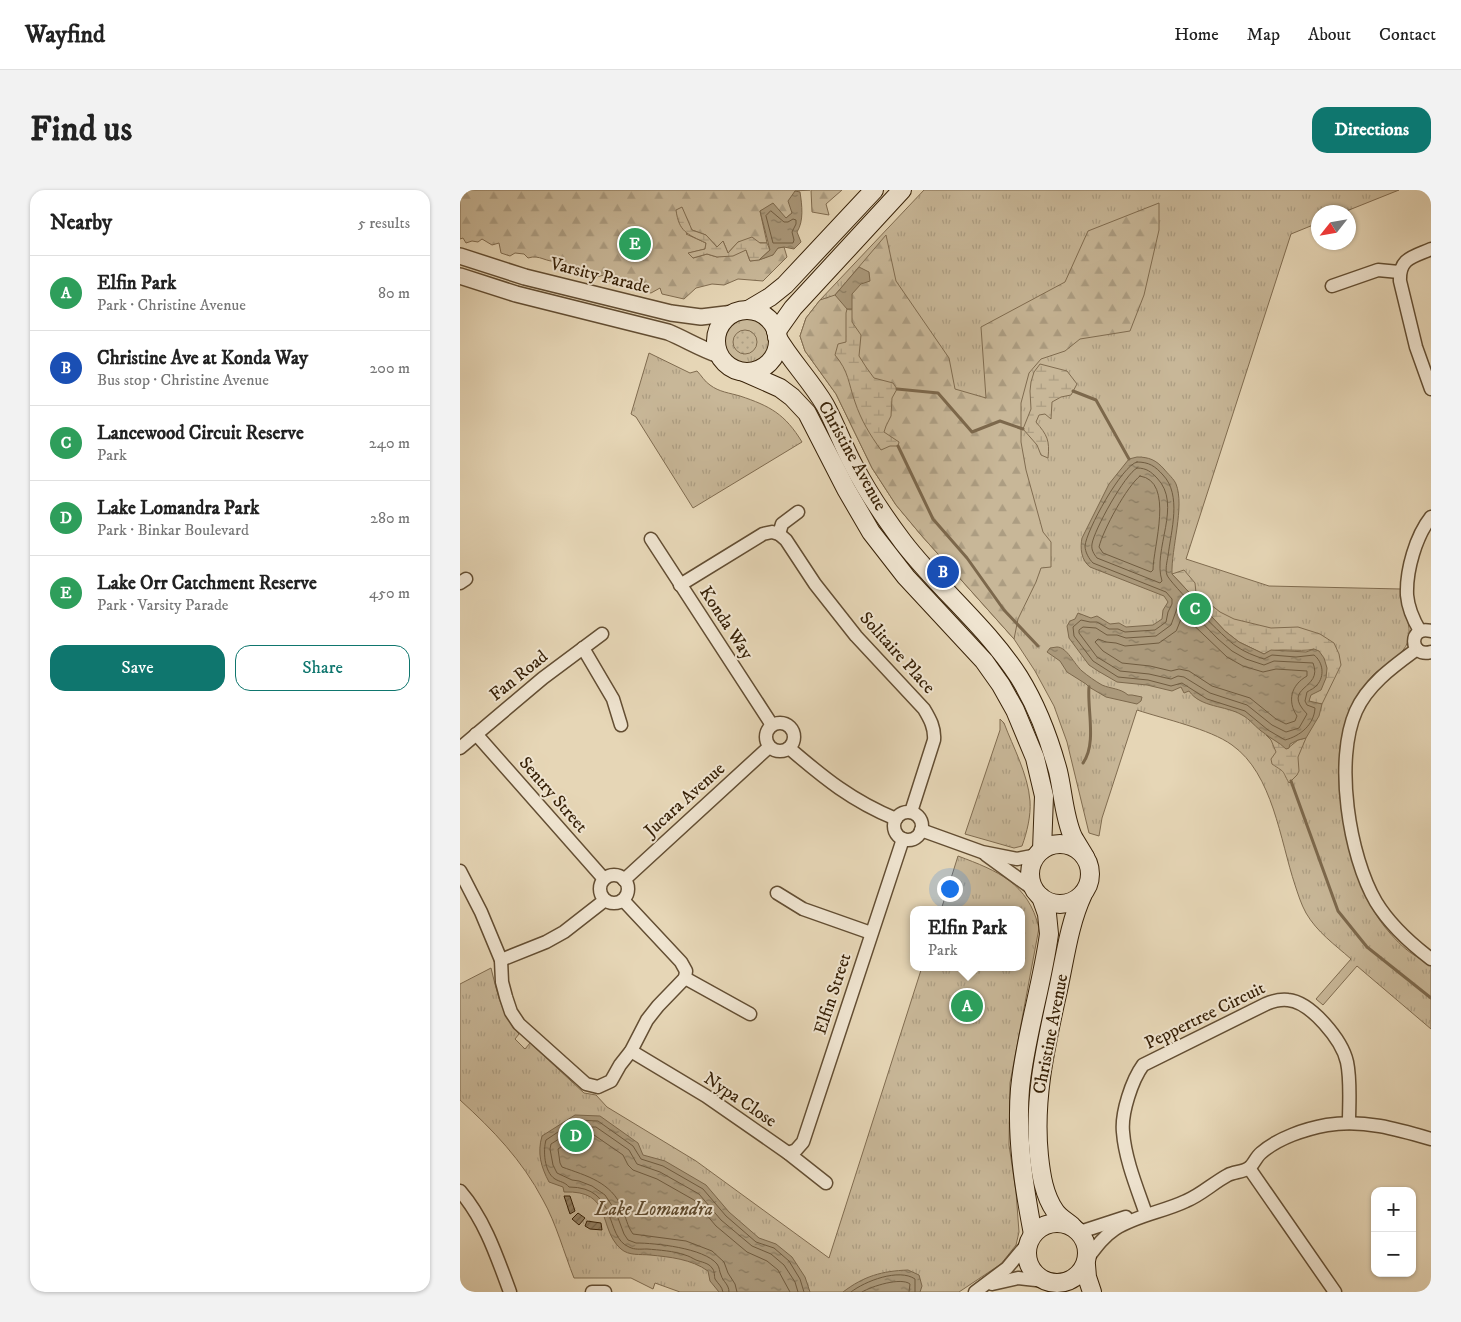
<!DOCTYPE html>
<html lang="en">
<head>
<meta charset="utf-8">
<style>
  :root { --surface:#fff; --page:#f2f2f2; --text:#222; --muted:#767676; --line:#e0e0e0; --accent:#0f766e }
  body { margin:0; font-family:"IM FELL DW Pica",serif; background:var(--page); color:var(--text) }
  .controls { position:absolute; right:15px; bottom:15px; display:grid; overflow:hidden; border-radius:10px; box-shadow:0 1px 4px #0004 }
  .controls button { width:45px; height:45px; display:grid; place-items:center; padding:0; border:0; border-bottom:1px solid var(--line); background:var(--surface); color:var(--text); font:25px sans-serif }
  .compass { position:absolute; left:851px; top:15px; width:45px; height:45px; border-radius:50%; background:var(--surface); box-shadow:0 1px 4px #0004; rotate:239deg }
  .you { position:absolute; left:489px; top:698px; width:18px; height:18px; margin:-12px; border:4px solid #fff; border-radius:50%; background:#1a73e8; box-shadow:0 0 0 8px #1a73e833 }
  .badge { display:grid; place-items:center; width:32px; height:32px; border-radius:50%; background:var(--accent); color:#fff; font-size:16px; font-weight:700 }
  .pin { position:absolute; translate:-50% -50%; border:2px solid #fff; box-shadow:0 1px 5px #0006 }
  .popup { position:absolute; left:450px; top:716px; width:115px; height:65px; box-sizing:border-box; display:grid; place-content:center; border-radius:10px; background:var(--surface); filter:drop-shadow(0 1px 4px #0005); font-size:16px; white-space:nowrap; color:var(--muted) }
  .popup b { font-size:19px; color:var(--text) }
  .popup::after { content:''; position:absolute; left:50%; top:100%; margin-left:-10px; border:10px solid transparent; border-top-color:var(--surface) }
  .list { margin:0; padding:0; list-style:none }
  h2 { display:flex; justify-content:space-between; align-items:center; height:65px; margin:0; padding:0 20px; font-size:21px }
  h2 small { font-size:16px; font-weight:400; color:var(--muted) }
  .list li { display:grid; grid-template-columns:32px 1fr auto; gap:15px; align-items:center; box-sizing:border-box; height:75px; padding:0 20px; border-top:1px solid var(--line) }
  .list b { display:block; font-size:19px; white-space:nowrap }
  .list p { margin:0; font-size:16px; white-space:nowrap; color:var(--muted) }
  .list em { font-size:16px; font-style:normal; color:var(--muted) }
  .actions { display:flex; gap:10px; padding:15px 20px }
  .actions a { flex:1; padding:11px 0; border:1px solid var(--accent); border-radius:15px; text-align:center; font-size:18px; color:var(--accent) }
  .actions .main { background:var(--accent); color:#fff }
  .map { position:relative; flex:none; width:971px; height:1102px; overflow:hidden; border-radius:15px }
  header { display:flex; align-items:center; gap:30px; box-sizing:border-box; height:70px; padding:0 25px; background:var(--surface); border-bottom:1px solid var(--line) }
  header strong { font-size:24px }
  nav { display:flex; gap:28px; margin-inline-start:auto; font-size:18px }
  .intro { display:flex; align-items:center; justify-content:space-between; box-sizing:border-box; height:120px; padding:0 30px }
  h1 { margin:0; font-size:35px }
  .button { padding:12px 22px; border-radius:15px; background:var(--accent); color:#fff; font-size:18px; font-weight:700 }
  main { display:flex; gap:30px; padding:0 30px }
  aside { flex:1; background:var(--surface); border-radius:15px; box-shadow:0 1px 4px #0004 }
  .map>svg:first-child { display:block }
</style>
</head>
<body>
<header>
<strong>Wayfind</strong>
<nav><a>Home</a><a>Map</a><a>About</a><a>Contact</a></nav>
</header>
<div class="intro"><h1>Find us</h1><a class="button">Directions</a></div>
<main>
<aside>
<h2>Nearby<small>5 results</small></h2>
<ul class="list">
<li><span class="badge" style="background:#2e9e5b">A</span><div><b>Elfin Park</b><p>Park · Christine Avenue</p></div><em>80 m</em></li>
<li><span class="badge" style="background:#1a4fb4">B</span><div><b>Christine Ave at Konda Way</b><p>Bus stop · Christine Avenue</p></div><em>200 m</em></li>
<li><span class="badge" style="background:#2e9e5b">C</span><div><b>Lancewood Circuit Reserve</b><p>Park</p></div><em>240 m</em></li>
<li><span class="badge" style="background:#2e9e5b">D</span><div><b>Lake Lomandra Park</b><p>Park · Binkar Boulevard</p></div><em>280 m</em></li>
<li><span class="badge" style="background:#2e9e5b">E</span><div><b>Lake Orr Catchment Reserve</b><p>Park · Varsity Parade</p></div><em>450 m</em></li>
</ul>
<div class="actions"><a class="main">Save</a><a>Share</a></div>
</aside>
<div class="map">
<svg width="971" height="1102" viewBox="0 0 971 1102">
  <defs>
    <pattern id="grass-tufts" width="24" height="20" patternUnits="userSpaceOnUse" patternTransform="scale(1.25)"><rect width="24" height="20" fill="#c8b798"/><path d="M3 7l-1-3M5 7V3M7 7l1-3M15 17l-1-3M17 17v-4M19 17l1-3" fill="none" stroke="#ac9d82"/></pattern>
    <pattern id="forest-firs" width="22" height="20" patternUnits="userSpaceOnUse" patternTransform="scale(1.25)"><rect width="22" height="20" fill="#c8b798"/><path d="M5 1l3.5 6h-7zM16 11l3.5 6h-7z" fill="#ac9d82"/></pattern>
    <pattern id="wetland-marsh" width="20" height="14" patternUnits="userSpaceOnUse" patternTransform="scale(1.25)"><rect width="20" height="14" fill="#c8b798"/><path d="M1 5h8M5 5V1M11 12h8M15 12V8" fill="none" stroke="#ac9d82"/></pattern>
    <pattern id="garden-dots" width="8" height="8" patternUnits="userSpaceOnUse" patternTransform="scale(1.25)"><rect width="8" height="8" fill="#c8b798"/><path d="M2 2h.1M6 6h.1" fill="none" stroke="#ac9d82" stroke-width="1.8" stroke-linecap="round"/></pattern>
    <pattern id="water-ripples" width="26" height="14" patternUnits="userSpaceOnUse" patternTransform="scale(1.25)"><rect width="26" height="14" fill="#aa987a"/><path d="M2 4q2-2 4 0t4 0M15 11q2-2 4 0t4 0" fill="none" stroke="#8b7c62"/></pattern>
    <pattern id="building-hatch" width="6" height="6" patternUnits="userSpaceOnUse" patternTransform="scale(1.25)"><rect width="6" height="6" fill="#927f62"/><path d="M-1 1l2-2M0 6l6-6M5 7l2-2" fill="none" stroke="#78684f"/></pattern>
  </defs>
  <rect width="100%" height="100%" fill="#e6d6b6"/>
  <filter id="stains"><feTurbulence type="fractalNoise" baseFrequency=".004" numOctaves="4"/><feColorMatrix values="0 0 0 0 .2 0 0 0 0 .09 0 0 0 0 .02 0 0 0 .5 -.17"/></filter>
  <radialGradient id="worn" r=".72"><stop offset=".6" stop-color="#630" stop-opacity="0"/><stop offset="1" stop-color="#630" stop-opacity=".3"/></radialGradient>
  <g fill="url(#grass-tufts)" stroke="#806c50" fill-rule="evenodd">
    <path d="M464 0H939L884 22H858V33L831 44 726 369 809 396 941 399C941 417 953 434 948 451 944 466 923 475 913 485 905 494 897 505 892 516 863 573 886 687 924 736 933 747 943 758 954 765 959 769 966 770 971 773V839L897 776 863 815 856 809 891 769C874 754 857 742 846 723 841 714 838 704 835 695 820 650 813 584 772 555 750 539 704 529 677 520L642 628 639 646 629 643 607 552 594 516 575 481 554 449 461 345 436 315 412 278 376 204 345 161 340 146 346 128 360 110Z"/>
    <path d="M281 128C322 125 316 183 280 176 274 175 268 170 265 165 255 150 265 133 281 128ZM281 141H289L292 143 284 164 278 161 275 146Z"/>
    <path d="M189 163 230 183 237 181C241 185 245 192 250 195 259 202 270 203 280 206 310 216 325 224 342 252L233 318 176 227 171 224Z"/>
    <path d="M540 529 544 533C553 557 568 584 570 611 571 626 567 642 562 656L554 658 505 644 540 540Z"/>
    <path d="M498 666C538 681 568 693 579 738L550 893 549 955 556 1002 559 1042 556 1055 541 1074 499 1102H220L195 1093 193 1099 171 1088H114C104 1063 96 1033 83 1010 62 970 33 940 0 910V794L31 778C37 802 42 826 59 844L55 849 65 859 70 853 124 903 136 905 147 917 236 971 369 1068 462 777H561V720H481Z"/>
  </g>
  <g fill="url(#forest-firs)" stroke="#806c50">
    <path d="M0 0H350L335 1 332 23 326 28 307 18 300 21 307 53 278 52 268 63 263 51 257 57 246 45 232 40 226 44 246 53 245 59 229 63 233 68 247 64 257 67 286 60 290 71C302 69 310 68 318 58L324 57 327 67 303 91 278 89 264 95 252 94 236 98 224 109 202 104 200 98 191 103 177 100 175 96 167 97 150 92 147 84 137 87 127 81 119 85 100 81 98 71C86 73 80 64 68 68L64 64 55 63 50 66 41 63 39 53 32 55 22 49 18 52 12 51 6 53 3 48 0 49Z"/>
    <polygon points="351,0 382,0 366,14 369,25 352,22"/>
    <polygon points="699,13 699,40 684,105 670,141 620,149 605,161 581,169 569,183 561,213 561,252 566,280 583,342 591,352 591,377 581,378 576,392 558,429 554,449 461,345 436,315 412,278 376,204 345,161 340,146 346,128 360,110 375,105 426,45 436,91 489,168 495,199 526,208 521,137 605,92 628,41"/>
  </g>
  <g fill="url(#wetland-marsh)" stroke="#806c50">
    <path d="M222 17 232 40 246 45 257 57 263 51 268 63 278 52 292 47 300 53H307L310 60 299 70 290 71 286 60 273 66 257 67 247 64 233 68 228 63 245 59 246 53C227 44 219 42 216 20Z"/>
    <path d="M387 119H392V132L401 145 399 166 406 177 414 188 433 193 437 199 432 208 431 226 426 236 424 242 439 252 438 256H430L421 260C410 245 401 230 395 212 388 192 389 182 375 165L378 154 386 152V123Z"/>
    <path d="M580 174 607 181 617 194 611 205 601 207 592 212 591 229 585 224 579 225 576 232C587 245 590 250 588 268L581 265 577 255 563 239 571 219 570 201 571 192 574 182Z"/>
    <path d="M724 380 735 393 736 403 760 422 774 429 811 438 838 437 860 444 874 453 879 464 881 475 862 514 849 512 854 459C839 463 816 456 804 464L779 452 765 441 712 384Z"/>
    <path d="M806 545 819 552 827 559 838 550 846 548 838 567 839 581 837 585 829 593C821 579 827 584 812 574L811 569 816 562 811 550Z"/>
  </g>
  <circle fill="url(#garden-dots)" stroke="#806c50" cx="285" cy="152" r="12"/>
  <g fill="url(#water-ripples)" stroke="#7c684c">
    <path d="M335 1 340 2C342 15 344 31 337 42L341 52 334 59 324 57 318 58 313 65 299 70 310 60 300 21 313 13 326 28 332 23 328 11Z"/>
    <polygon points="399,77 409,82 410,91 401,94 392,104 392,119 387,119 375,105"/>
    <path d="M677 267C689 267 696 270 704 279 708 284 714 289 716 294 725 316 711 359 712 384L765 441 779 452 804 464 811 460 846 462 854 459 859 461 864 468 867 478 866 488 861 500 851 505 849 511 862 514 859 526 846 548 838 550 830 554 829 558 826 559C819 552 811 549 804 543 796 538 790 529 782 525 765 515 741 518 729 501L724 503 721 497 712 501 687 495 657 492 638 481 629 475 609 448 607 436 610 431 615 429 618 423 631 428 637 426 650 434 659 433 666 437 693 435 702 429 703 420 708 412 704 406 630 377C621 370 620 358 622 348L649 294 669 269Z"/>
    <path d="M597 457C607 457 614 474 622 481 628 486 635 491 642 495 651 499 660 498 668 505H672L682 507 681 511 677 514 646 507 629 497 626 494 607 482 600 471 587 462 590 458Z"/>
    <path d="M115 925 140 926 178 953 183 965 205 971 246 995 269 1022 299 1048 316 1054 332 1067 345 1087 350 1102H259L250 1091 248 1081C231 1069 210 1067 190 1065 180 1064 169 1066 161 1059 137 1038 154 1000 104 1002L103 997 89 992C81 977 77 963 82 946Z"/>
    <path d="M448 1080 459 1085 462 1096 460 1102H383C404 1086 422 1081 448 1080Z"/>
  </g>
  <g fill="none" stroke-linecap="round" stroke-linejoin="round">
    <g stroke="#705c40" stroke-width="1">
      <polygon points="311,21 324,32 328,32 333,29 336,30 336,34 332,42 334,50 333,53 313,53 306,26"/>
      <path d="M677 272C689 272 695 276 703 285 722 305 711 341 708 366 707 372 705 379 707 385 709 392 767 451 776 456 784 462 795 466 804 469L812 465 836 467 854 465C863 472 865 486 857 495 855 498 850 500 847 502L845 511 847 515 855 518C854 535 840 546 825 550L808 540 785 521 747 509 722 493 711 496 688 490 658 487 633 471 614 446 613 437 621 430 630 432H637L649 439H658L665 442 695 440 706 432 708 422 712 414V409L706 402 633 373C629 369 625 362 625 356 626 341 662 275 677 272Z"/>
      <path d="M677 278C687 278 691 282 697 288 723 315 692 359 702 391L700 393 637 368C634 364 631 360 632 354 634 340 665 284 677 278Z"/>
      <path d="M680 286C715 291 693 357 693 380L691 382 643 363 639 357C643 340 667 296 680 286Z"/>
      <path d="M722 412 758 449 772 461 786 469 804 475 814 471 853 473C864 500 820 496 847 524L839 538 826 542 812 535 787 515 750 503 724 487 718 486 711 489 689 484 660 481 637 467 619 443V440L623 437 636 438 647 445H657L666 448 696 446 711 435 719 413Z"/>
      <path d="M723 425 767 467 783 476 803 482 816 479 847 481V486C831 495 827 511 837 526L835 531 826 534 816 529 790 508 752 496 729 481 719 479 711 481 690 476 662 473 643 461 635 452 638 449 646 452 656 453 665 456 699 453 716 441Z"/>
      <path d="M263 1102C262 1096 258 1094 255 1089 254 1086 255 1081 252 1078 249 1073 241 1072 236 1070 232 1068 229 1066 225 1065 214 1061 199 1060 187 1059 180 1059 175 1060 169 1057 144 1047 159 997 109 997 105 992 100 992 95 989 84 982 83 960 86 950L116 930 138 931 173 956 181 969 203 976 243 999 266 1026 296 1052 314 1058 329 1071 340 1089 344 1102"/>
      <path d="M269 1102C269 1094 263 1092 261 1085 259 1081 260 1078 257 1074 244 1058 195 1053 176 1053L168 1050 164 1044 155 1020 145 1005 132 996 119 991 112 990 97 983 93 975 90 959 91 954 118 937H136L169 960 177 974 200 982 239 1004 261 1030 292 1056 311 1064 324 1075 335 1092 338 1102"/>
      <path d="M277 1102 275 1094 268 1083 264 1072 252 1061 226 1051 173 1044C167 1036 166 1027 162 1018 151 992 127 986 102 977L100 973 98 959 120 944 134 945 163 965 168 975 173 980 197 989 234 1010 256 1036 287 1062 307 1071 318 1080 330 1102"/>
      <path d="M391 1102C405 1091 439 1078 455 1089V1102"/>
      <path d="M402 1102C412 1096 441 1087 450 1094L449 1102"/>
    </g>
    <g stroke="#7c684c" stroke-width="3">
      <polyline points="437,199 478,203 512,242 540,231 563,239"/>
      <polyline points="613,201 636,210 669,269"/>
      <polyline points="438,256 473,329 507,368 544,420 578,456"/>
      <path d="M623 573C637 554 627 519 629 497"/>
      <polyline points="831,591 878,721 907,757 971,808"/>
    </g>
  </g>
  <g fill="url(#building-hatch)" stroke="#372107">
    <polygon points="104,1006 110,1006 115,1021 110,1024"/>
    <polygon points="118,1023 125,1028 119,1035 112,1029"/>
    <polygon points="127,1031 141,1033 142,1040 130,1039 125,1036"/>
  </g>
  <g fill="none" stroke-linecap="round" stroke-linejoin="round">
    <defs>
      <g id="minor">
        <path d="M971 59C953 67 939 68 940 91L956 157 971 199"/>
        <polyline points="872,96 918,80 939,82"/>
        <path d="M319 344 326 350 355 394 396 446 464 519C470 529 475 538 474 550L451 622"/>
        <polyline points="191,349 312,535"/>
        <polyline points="0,393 6,389"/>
        <polyline points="220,395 303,344 312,342 319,344 322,334 338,322"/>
        <path d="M960 441C954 431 948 417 947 405 946 380 956 346 971 327"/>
        <path d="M971 441C948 435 949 468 971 462"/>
        <polyline points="123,458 153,509 161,535"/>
        <path d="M957 459C934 476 908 494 896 521 874 570 889 666 916 712 930 735 950 753 971 769"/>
        <circle cx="320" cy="547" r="14"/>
        <polyline points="16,544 144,689"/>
        <polyline points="0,558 83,488 142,444"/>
        <path d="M329 558C364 588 392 611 436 629"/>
        <circle cx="448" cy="636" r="14"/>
        <polyline points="461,640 522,662 557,669 577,665"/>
        <polyline points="526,665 577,702"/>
        <polyline points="0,681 21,722 41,770 42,792 46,807 51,822 59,834 126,894 138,897 151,891 160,875 171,861 187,830 198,816 225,788"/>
        <circle cx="154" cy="699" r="14"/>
        <polyline points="164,690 309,557"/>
        <polyline points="317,703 343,719 411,743"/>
        <polyline points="163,710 221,772 226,781 225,788 290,824"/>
        <polyline points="41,770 86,752 104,742 145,710"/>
        <polyline points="171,861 246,906 328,963 366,993"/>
        <polyline points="328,963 336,960 343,952 443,649"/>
        <polyline points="789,978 875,1102"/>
        <path d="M0 1001C25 1030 37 1067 50 1102"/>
        <path d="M686 1024C677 998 665 969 663 942 661 923 672 890 683 875L806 814C813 811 820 809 828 810 851 812 882 850 887 872 891 891 889 913 889 933"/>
        <polyline points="620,1042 666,1027"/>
        <path d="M627 1069C636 1057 643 1047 655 1039 677 1025 703 1022 726 1011 741 1005 753 993 768 985 774 982 783 982 789 978 794 974 796 967 801 963 818 948 845 939 867 935 903 929 937 939 971 949"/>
        <polyline points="532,1094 558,1088 585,1091"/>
        <polyline points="132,1102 145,1102"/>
        <polyline points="515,1102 547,1078 568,1053"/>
      </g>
      <g id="tertiary">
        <polyline points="0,66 65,87 211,123 241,127 274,123"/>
        <path d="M0 86 56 104 208 142C225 149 241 159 259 165"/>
      </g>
      <g id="secondary">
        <polyline points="288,120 310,107 325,95 414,0"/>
        <circle cx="287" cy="151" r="31"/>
        <polyline points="316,142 333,118 442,0"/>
        <path d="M317 147C331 171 351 191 365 215 376 235 383 256 394 276 408 303 425 328 443 352 479 399 527 437 559 487 577 516 589 548 598 581 603 602 604 627 613 647 617 654 621 660 625 667"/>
        <polyline points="284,182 320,198 332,207 347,223 386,299 411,342 446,387 524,471 541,495 555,520 575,568 584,606 582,660"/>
        <circle cx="600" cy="684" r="30"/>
        <circle cx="597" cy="1063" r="30"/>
        <path d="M612 1036C606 1031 599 1027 595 1021 584 1005 581 985 579 966 573 909 586 855 598 800 605 768 609 734 623 704"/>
        <path d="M573 1044C564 997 556 947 560 899 565 847 582 796 589 744L587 724 581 707"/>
        <polyline points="626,1075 627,1087 632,1102"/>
      </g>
    </defs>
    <use href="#minor" stroke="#634e33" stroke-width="15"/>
    <use href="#tertiary" stroke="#634e33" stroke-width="18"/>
    <use href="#secondary" stroke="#372107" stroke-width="20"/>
    <use href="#minor" stroke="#efe4d0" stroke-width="12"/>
    <use href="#tertiary" stroke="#efe4d0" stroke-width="15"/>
    <use href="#secondary" stroke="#efe4d0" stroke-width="18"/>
  </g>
  <g text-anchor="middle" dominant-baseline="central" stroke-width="4" stroke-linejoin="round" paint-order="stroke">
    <g font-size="18" fill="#372107" stroke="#efe4d0">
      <text transform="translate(140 86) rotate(14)">Varsity Parade</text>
      <text transform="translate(392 266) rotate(61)">Christine Avenue</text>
      <text transform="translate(266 433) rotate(57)">Konda Way</text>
      <text transform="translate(437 463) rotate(48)">Solitaire Place</text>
      <text transform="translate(59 486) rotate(-39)">Fan Road</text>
      <text transform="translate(93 605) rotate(49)">Sentry Street</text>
      <text transform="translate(225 610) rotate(-42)">Jucara Avenue</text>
      <text transform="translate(373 804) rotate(-72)">Elfin Street</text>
      <text transform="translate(745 826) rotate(-26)">Peppertree Circuit</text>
      <text transform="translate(591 844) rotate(-79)">Christine Avenue</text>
      <text transform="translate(280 910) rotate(34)">Nypa Close</text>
    </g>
    <g font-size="19" font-style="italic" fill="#5f4b2f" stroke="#efe4d0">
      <text x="194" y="1019">Lake Lomandra</text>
    </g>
  </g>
  <rect width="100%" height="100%" filter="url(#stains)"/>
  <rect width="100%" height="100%" fill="url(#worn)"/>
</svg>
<div class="controls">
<button>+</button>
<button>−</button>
</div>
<svg class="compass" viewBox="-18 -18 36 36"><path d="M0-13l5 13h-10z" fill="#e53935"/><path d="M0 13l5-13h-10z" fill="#767676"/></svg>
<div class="you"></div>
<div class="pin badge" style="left:507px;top:816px;background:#2e9e5b">A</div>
<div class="popup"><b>Elfin Park</b>Park</div>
<div class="pin badge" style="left:483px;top:382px;background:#1a4fb4">B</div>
<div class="pin badge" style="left:735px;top:419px;background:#2e9e5b">C</div>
<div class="pin badge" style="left:116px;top:946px;background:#2e9e5b">D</div>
<div class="pin badge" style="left:175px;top:54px;background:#2e9e5b">E</div>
</div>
</main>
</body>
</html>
